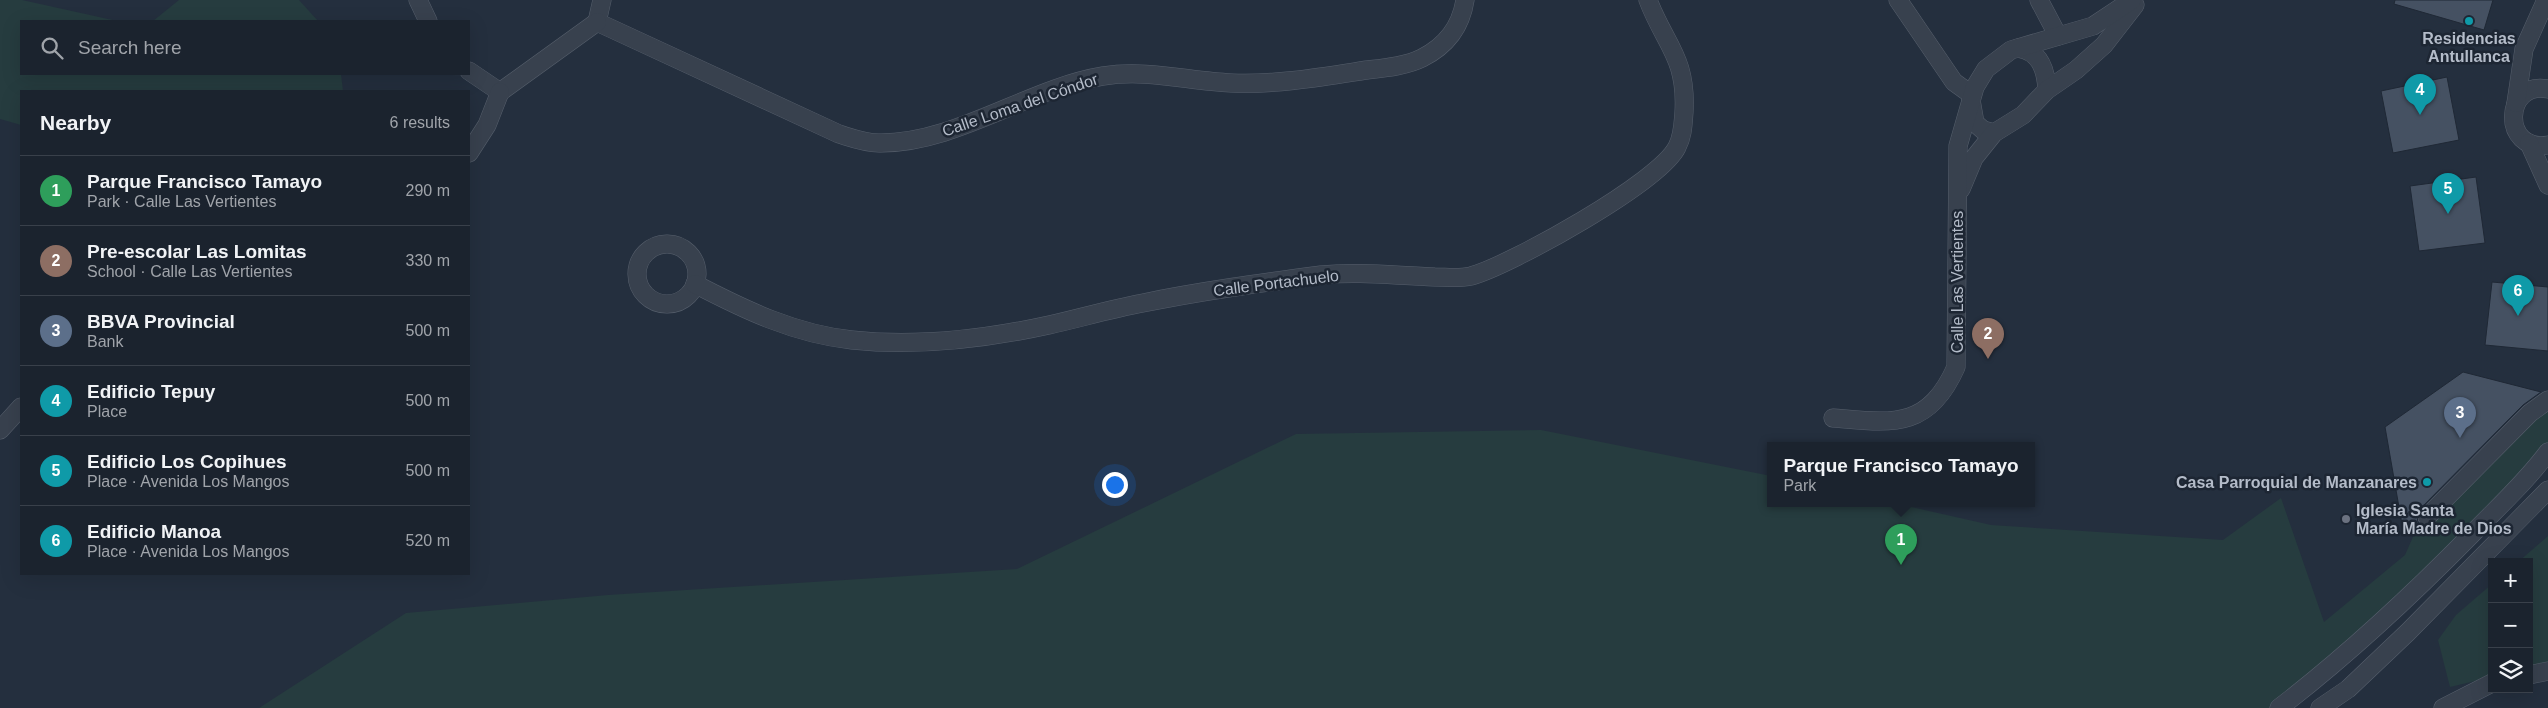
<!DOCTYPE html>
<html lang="en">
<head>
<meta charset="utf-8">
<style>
  :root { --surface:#1b232e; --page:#242b36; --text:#f1f3f6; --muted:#a0a4aa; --line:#39404a; --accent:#8ab4f8 }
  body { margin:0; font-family:Helvetica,sans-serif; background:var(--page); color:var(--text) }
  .controls { position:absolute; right:15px; bottom:15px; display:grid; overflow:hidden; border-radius:0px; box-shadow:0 5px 20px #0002 }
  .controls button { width:45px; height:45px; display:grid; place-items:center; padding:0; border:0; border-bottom:1px solid var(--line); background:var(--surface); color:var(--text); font:25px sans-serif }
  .you { position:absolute; left:1114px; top:484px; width:18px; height:18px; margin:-12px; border:4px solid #fff; border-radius:50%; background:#1a73e8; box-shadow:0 0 0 8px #1a73e833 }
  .badge { display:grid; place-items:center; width:32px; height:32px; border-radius:50%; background:var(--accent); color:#fff; font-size:16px; font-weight:700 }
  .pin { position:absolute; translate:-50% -41px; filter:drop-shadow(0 1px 2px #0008) }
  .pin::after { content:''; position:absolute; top:26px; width:18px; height:15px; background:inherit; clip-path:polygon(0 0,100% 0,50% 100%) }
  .popup { position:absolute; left:1767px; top:442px; width:268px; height:65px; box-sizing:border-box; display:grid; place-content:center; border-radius:0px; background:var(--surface); filter:drop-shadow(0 1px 4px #0005); font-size:16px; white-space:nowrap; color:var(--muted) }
  .popup b { font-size:19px; color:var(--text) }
  .popup::after { content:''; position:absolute; left:50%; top:100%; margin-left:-10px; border:10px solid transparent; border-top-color:var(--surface) }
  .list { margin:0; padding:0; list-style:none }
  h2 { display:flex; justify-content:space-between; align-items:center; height:65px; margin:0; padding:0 20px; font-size:21px }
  h2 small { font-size:16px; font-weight:400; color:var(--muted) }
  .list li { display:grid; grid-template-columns:32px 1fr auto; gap:15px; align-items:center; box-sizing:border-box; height:70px; padding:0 20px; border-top:1px solid var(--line) }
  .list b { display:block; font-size:19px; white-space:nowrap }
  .list p { margin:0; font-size:16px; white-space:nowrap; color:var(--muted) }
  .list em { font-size:16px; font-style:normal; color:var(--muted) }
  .icon { flex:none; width:28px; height:28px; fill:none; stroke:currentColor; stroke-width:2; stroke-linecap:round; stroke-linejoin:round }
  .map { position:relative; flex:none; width:2548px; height:708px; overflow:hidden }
  .search { position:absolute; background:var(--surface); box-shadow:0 5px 20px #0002; left:20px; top:20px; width:450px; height:55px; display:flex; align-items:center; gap:12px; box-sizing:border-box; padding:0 18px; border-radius:0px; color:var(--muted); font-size:19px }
  .panel { position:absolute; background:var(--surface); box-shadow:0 5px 20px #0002; left:20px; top:90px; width:450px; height:485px; border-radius:0px }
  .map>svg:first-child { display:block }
</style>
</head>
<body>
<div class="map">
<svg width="2548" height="708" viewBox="0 0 2548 708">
  <rect width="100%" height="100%" fill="#242f3e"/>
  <g fill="#263c3f">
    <polygon points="0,0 22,0 117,21 21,21 21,74 341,74 343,91 21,91 21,125 0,119"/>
    <polygon points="179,0 299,0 318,21 153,21"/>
    <polygon points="2548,404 2548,465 2280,708 259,708 406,613 608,595 1017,569 1296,434 1541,430 1771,476 1771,504 1898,504 1991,525 2223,540 2281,498 2324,622 2405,555 2416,530 2533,415"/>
    <polygon points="2548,536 2548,663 2529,668 2529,562 2518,562"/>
    <polygon points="2492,584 2492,677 2450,687 2438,640 2456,615"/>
  </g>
  <g fill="#455162" stroke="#1f2835">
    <polygon points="2395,0 2493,0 2484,30 2394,4"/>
    <polygon points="2447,77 2459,140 2393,153 2381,91"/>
    <polygon points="2476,177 2485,243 2419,251 2410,186"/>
    <polygon points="2492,282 2548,287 2548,351 2485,345"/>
    <polygon points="2463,372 2541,392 2523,405 2419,510 2417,515 2418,523 2404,536 2385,427"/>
  </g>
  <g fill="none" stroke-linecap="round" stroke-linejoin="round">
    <defs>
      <g id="minor">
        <polyline points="418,0 428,21"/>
        <path d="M602 0 597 22 839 134C852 138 865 143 879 143 955 144 1029 88 1103 76 1147 69 1188 81 1231 83 1277 85 1322 77 1367 70 1384 68 1406 66 1422 58 1446 46 1461 26 1465 0"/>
        <polyline points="1898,0 1954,82 1972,95"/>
        <polyline points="2039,0 2058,36"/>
        <path d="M2018 48C2040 51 2046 70 2047 90"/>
        <polyline points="469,71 500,92"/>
        <path d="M2548 89C2503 80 2501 153 2548 145"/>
        <polyline points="500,92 597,22"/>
        <polyline points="1971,100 1975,123 1983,130 1994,133"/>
        <polyline points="2516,103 2524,49 2546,0"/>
        <polyline points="2529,143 2548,185"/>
        <polyline points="469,153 487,125 500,92"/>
        <polyline points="1961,189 1974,158 1994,133 2023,115 2047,90 2076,70 2104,45 2135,5"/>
        <circle cx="667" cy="274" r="30"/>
        <path d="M695 284C745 310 795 334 852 340 917 347 985 339 1049 325 1080 318 1111 309 1143 303 1201 291 1261 283 1321 275 1359 271 1397 276 1435 277 1446 277 1459 279 1471 276 1511 265 1660 182 1677 147 1683 136 1683 124 1684 112 1687 57 1665 45 1648 0"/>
        <path d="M1833 418C1892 423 1928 430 1956 367L1958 146 1975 87 1986 69 2011 50 2093 26 2132 0"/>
        <polyline points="0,430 21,407"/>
        <polyline points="2427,517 2530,413 2548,400"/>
        <polyline points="2529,675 2548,671"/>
        <path d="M2279 708C2348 655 2410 597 2471 535 2497 508 2525 483 2548 452"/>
        <polyline points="2320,708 2348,689 2408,632 2548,490"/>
        <polyline points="2443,708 2492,683"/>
      </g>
    </defs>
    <use href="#minor" stroke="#565f6c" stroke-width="19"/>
    <use href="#minor" stroke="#38414e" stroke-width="18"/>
  </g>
  <g fill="#0f9aa8" stroke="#1d2633" stroke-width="2">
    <circle cx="2469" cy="21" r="5"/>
    <circle cx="2427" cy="482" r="5"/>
  </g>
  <circle fill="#6b7280" stroke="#1d2633" stroke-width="2" cx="2346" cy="519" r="5"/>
  <g text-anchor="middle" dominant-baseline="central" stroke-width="5" stroke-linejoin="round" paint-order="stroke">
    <g font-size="16" font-weight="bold" fill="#b4bcc9" stroke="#1d2633">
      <text x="2469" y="38">Residencias<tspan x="2469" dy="18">Antullanca</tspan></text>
      <text x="2417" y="482" text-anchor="end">Casa Parroquial de Manzanares</text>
      <text x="2356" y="510" text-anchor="start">Iglesia Santa<tspan x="2356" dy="18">María Madre de Dios</tspan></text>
    </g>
    <g font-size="16" fill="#b4bcc9" stroke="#1d2633">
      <text transform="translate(1020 105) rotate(-19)">Calle Loma del Cóndor</text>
      <text transform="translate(1957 282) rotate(-90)">Calle Las Vertientes</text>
      <text transform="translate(1276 283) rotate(-7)">Calle Portachuelo</text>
    </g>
  </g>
</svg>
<div class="controls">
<button>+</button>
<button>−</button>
<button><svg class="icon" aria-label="layers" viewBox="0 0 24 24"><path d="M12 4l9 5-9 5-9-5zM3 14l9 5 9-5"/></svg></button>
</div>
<div class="you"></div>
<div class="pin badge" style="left:1901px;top:565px;background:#2e9e5b">1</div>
<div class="popup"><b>Parque Francisco Tamayo</b>Park</div>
<div class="pin badge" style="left:1988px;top:359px;background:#8d6e63">2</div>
<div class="pin badge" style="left:2460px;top:438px;background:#5c6f8a">3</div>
<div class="pin badge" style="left:2420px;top:115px;background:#0f9aa8">4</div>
<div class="pin badge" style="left:2448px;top:214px;background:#0f9aa8">5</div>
<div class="pin badge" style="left:2518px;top:316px;background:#0f9aa8">6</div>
<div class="search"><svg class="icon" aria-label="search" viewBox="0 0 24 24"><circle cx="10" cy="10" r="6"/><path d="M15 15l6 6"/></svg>Search here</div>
<section class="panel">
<h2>Nearby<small>6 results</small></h2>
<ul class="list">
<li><span class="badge" style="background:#2e9e5b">1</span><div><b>Parque Francisco Tamayo</b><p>Park · Calle Las Vertientes</p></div><em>290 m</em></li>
<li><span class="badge" style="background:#8d6e63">2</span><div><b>Pre-escolar Las Lomitas</b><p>School · Calle Las Vertientes</p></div><em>330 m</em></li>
<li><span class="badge" style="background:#5c6f8a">3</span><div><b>BBVA Provincial</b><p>Bank</p></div><em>500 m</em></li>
<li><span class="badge" style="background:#0f9aa8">4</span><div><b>Edificio Tepuy</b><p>Place</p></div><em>500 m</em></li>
<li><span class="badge" style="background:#0f9aa8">5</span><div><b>Edificio Los Copihues</b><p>Place · Avenida Los Mangos</p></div><em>500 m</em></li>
<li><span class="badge" style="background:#0f9aa8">6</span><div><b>Edificio Manoa</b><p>Place · Avenida Los Mangos</p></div><em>520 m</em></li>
</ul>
</section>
</div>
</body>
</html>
